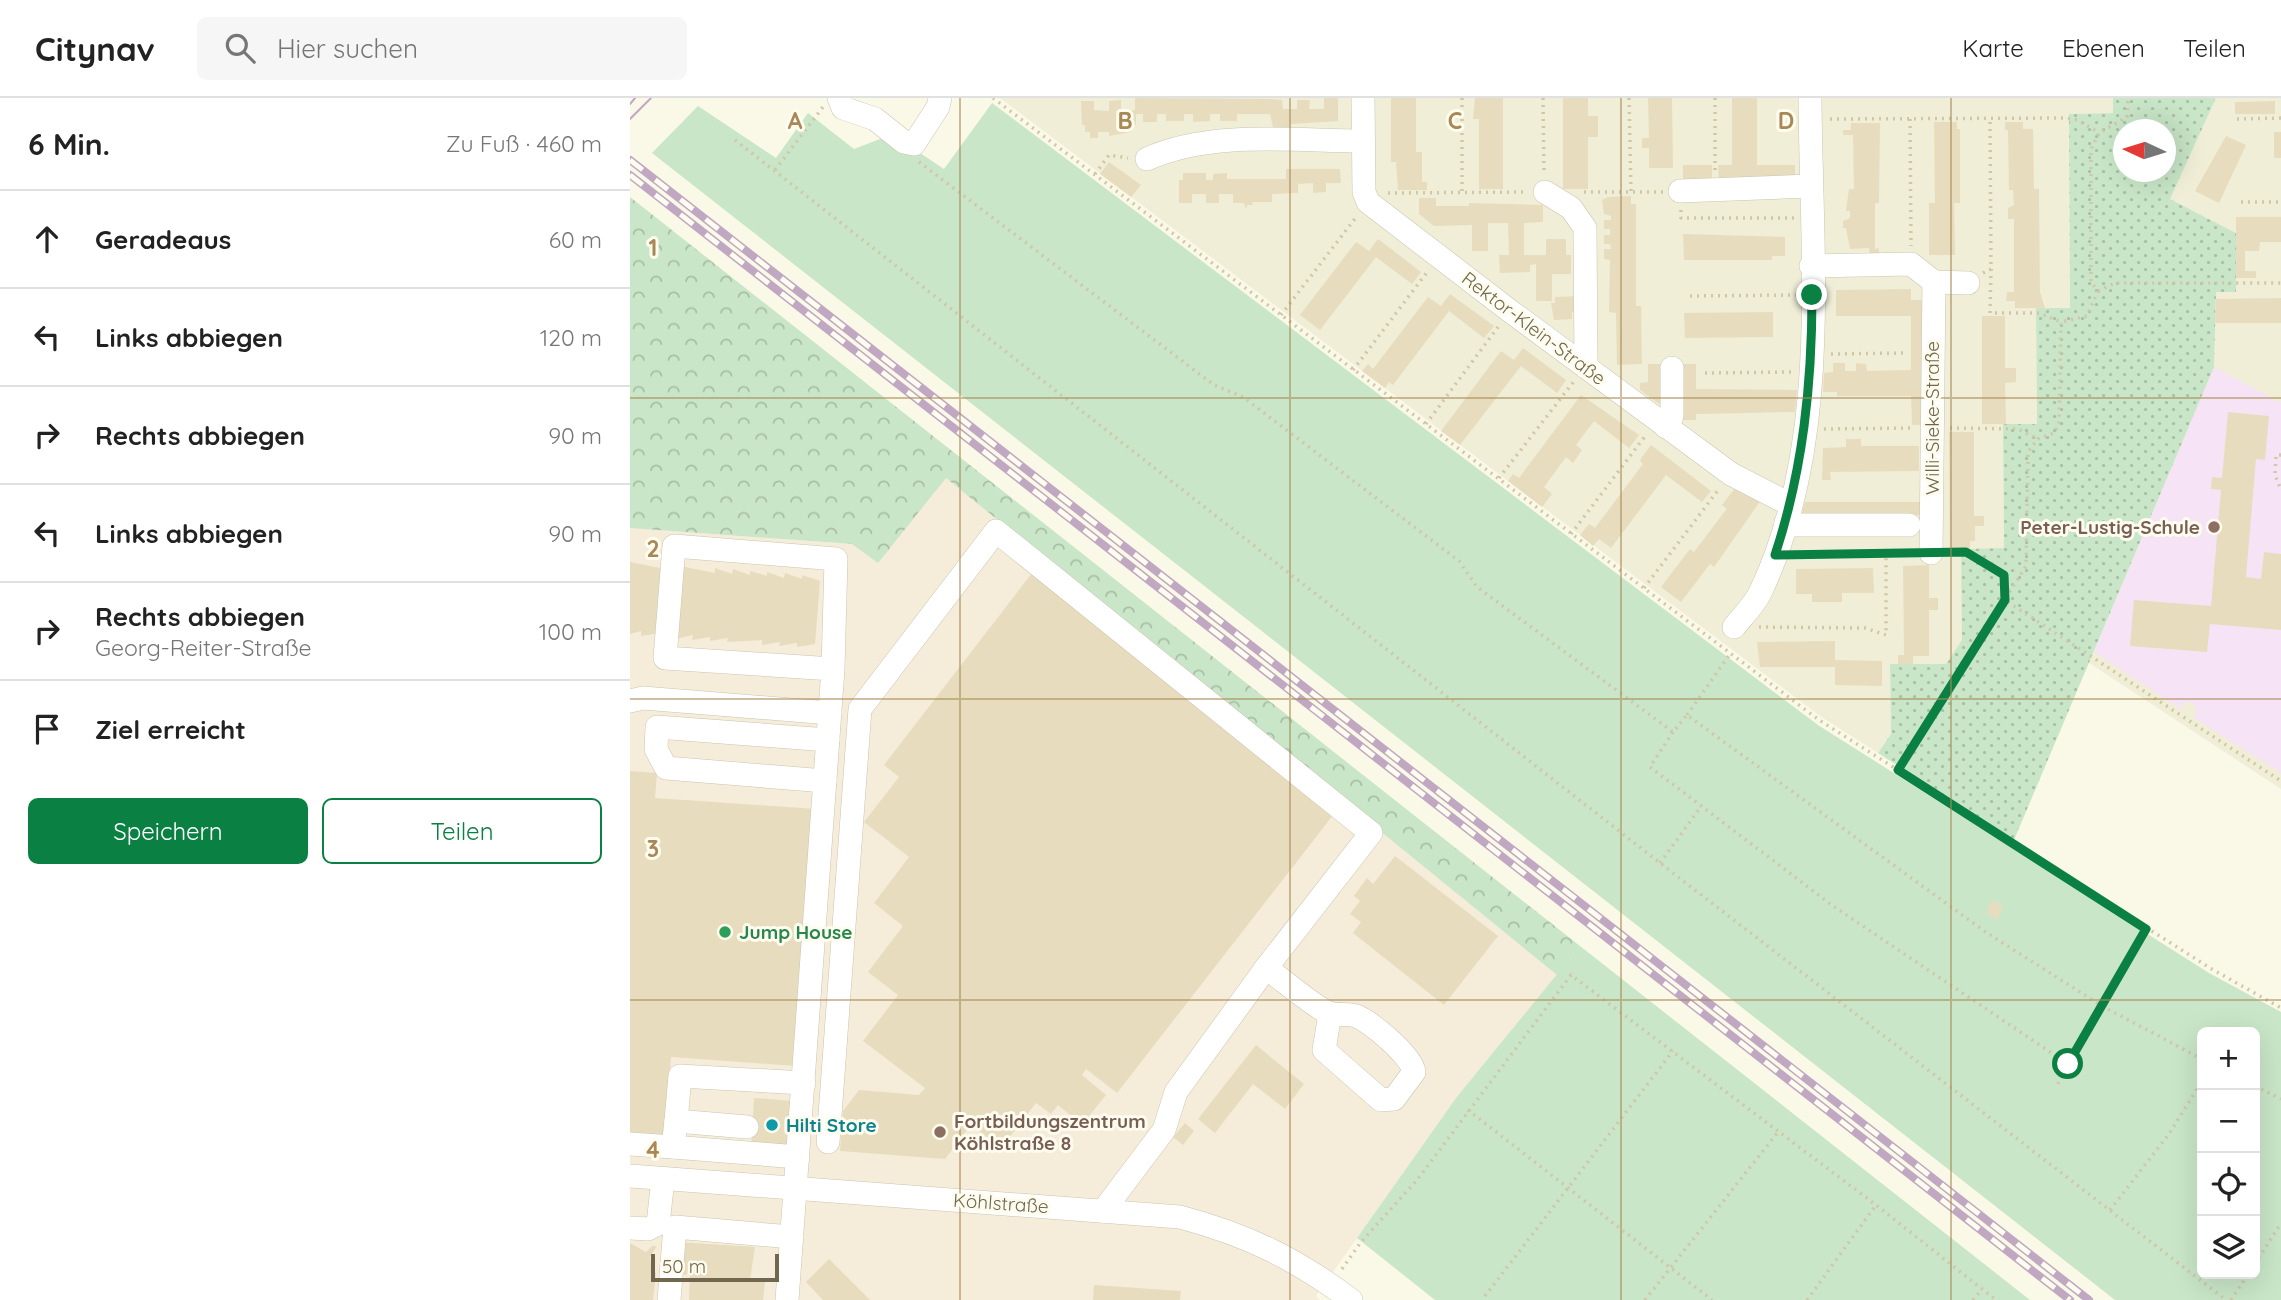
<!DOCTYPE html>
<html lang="de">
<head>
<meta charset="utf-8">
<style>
  :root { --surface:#fff; --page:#f6f6f6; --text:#222; --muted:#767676; --line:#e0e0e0; --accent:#0b8043 }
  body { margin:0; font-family:Quicksand,sans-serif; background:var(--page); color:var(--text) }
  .controls { position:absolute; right:21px; bottom:21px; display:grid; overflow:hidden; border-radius:10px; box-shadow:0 7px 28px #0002 }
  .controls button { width:63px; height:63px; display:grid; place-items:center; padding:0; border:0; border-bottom:2px solid var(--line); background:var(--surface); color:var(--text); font:35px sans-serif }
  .compass { position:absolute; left:1483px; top:21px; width:63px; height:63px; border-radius:50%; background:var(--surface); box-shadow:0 7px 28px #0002; rotate:274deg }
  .scale { position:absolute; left:21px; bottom:18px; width:128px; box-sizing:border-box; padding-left:7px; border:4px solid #71674f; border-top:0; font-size:19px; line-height:24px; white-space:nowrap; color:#71674f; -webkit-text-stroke:5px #fdfcee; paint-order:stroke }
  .stop { position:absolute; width:21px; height:21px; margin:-16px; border:5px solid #0b8043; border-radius:50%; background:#fff }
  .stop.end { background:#0b8043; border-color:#fff; box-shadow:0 2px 7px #0008 }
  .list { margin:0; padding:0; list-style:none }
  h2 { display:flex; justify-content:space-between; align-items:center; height:91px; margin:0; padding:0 28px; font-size:30px }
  h2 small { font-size:23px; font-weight:400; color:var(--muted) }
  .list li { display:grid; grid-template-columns:46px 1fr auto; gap:21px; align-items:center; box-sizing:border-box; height:98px; padding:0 28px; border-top:2px solid var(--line) }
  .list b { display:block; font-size:26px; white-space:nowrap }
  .list p { margin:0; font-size:23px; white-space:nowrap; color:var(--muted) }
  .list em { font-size:23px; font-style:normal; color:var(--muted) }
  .actions { display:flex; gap:14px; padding:21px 28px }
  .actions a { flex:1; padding:16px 0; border:2px solid var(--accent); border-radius:10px; text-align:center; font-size:24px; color:var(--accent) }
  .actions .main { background:var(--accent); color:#fff }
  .icon { flex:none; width:38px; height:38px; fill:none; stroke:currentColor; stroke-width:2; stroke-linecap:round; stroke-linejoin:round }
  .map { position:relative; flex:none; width:1651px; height:1202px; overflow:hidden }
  header { display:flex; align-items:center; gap:42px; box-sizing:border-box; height:98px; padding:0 35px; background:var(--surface); border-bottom:2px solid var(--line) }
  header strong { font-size:33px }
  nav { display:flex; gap:38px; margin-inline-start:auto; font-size:24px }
  .search { width:490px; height:63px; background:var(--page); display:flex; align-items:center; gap:18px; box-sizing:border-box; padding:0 24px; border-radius:10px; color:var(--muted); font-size:26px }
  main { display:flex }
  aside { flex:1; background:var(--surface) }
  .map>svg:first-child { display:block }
</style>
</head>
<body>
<header>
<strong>Citynav</strong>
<div class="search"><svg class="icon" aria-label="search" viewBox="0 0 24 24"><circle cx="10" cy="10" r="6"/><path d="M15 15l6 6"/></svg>Hier suchen</div>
<nav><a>Karte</a><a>Ebenen</a><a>Teilen</a></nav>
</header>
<main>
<aside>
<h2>6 Min.<small>Zu Fuß · 460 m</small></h2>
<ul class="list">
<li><svg class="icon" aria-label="ahead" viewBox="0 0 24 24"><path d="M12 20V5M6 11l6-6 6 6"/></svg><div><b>Geradeaus</b></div><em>60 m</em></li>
<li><svg class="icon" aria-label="left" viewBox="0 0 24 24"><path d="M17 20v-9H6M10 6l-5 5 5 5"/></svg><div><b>Links abbiegen</b></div><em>120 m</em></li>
<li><svg class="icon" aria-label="right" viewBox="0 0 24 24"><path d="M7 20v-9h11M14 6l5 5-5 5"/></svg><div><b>Rechts abbiegen</b></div><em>90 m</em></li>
<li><svg class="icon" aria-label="left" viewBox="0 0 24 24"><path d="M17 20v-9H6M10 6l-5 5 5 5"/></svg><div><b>Links abbiegen</b></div><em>90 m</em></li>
<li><svg class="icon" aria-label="right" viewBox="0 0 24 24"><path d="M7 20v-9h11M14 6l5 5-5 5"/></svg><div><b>Rechts abbiegen</b><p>Georg-Reiter-Straße</p></div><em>100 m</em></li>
<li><svg class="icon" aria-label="arrive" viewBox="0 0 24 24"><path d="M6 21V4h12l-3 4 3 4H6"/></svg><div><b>Ziel erreicht</b></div></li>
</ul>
<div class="actions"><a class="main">Speichern</a><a>Teilen</a></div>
</aside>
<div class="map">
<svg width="1651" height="1202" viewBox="0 0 1651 1202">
  <defs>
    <pattern id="grass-dots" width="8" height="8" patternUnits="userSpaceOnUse" patternTransform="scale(1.75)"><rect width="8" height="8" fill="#c9e6c8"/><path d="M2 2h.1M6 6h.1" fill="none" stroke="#a8bea5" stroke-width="1.8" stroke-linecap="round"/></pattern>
    <pattern id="forest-crowns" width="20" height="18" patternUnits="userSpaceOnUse" patternTransform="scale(1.75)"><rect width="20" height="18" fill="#c9e6c8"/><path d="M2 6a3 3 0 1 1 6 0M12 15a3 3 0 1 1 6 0" fill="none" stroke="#a8bea5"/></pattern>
  </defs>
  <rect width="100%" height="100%" fill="#faf9e8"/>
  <g fill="#f0eed7">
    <polygon points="370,0 1483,0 1483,15 1439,16 1440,210 1406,211 1407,326 1373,327 1374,450 1332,451 1332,543 1316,566 1260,567 1261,636 1248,655 1190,618"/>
    <polygon points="1586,0 1651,0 1651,691 1459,565 1584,269 1586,194 1606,194 1606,135 1540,101"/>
  </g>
  <polygon fill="#f6ecda" points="315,379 927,877 826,1000 686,1198 690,1202 0,1202 0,430 222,446"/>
  <polygon fill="#f6e4f6" points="1584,269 1651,305 1651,675 1564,620 1567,609 1556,603 1551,611 1464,554"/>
  <path fill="url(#grass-dots)" fill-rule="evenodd" d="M1483 0H1586L1540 101 1606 135V194H1586L1584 269 1384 742 1248 655 1261 636 1260 566H1316L1332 542 1331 451 1374 450 1373 326H1407L1406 210H1440L1439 16 1483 15ZM1493 32H1535V74H1493Z"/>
  <polygon fill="url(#forest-crowns)" points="0,99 950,848 927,877 316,380 248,465 222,446 0,430"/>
  <g fill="#c9e6c8" fill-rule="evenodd">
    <path d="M362 5 1188 627 1579 875 1651 914V1202H1485L22 55 68 8 146 60 178 15 224 51 255 39 290 55 314 71ZM1572 934H1625V1176H1572Z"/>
    <polygon points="950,848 1400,1202 805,1202 727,1140 826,1000"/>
  </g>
  <g fill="#e7ddbe">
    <polygon points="505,0 640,1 652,2 653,11 667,11 667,2 680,2 679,11 694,11 694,0 708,0 708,23 661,26 661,33 644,33 640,16 607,16 607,23 590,23 590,16 580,16 580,23 563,24 563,16 554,16 554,23 536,23 536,16 527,16 527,24 513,24 513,16 506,16 506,27 501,27 501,34 479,38 479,34 468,34 468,40 460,40 460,34 455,34 455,27 452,27 451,3 464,3 464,12 479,13 479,3 491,2 491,13 505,12"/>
    <polygon points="761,0 786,0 786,54 792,54 792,84 797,84 797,92 768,92 766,64 761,64"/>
    <polygon points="845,0 873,0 873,91 849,91 849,21 843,21"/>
    <polygon points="933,0 958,0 958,18 968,18 968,39 958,39 958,91 933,91"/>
    <polygon points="1018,0 1042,0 1043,70 1019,70 1019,50 1012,50 1012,40 1019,40"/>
    <polygon points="1102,0 1127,0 1127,67 1165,67 1165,80 1089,81 1088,67 1102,67"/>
    <polygon points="1645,3 1645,16 1605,16 1605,4"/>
    <polygon points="1304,24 1327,24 1327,31 1330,31 1330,105 1324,105 1325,157 1299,157 1299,105 1305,105"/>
    <polygon points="1375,24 1393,24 1393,31 1403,31 1404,91 1409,91 1410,194 1415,210 1385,210 1385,203 1376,203 1377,194 1384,194 1384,121 1378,121 1378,110 1384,107 1383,92 1379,92 1378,32 1375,32"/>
    <polygon points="1221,25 1250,25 1249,105 1245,105 1245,151 1249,150 1249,157 1240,158 1239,150 1220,151 1216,130 1213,130 1213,123 1220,120 1220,113 1216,113 1219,91 1224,91 1223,37 1213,37 1213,32 1221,32"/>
    <rect x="1644" y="34" width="7" height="26"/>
    <polygon points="1596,38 1616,47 1589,105 1565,93"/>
    <polygon points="479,64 511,87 501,99 470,76"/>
    <rect x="1053" y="67" width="29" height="14"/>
    <polygon points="656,71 710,71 711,85 696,85 696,94 683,95 683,85 668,86 668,95 642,96 642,104 622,104 623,107 617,107 616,112 614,105 603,105 603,96 589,96 589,105 576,105 576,96 562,96 562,105 549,105 549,82 553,82 553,75 576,75 576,82 583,82 583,76 597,75 597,81 656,81"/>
    <polygon points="1001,98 1001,106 1006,106 1006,208 1011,208 1012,266 987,267 986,215 979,214 980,162 974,161 974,151 981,151 980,146 974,146 974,137 980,137 980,131 974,131 974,122 981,122 981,118 974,116 972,102 978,99"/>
    <polygon points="789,100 806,100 806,108 839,108 839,105 913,107 913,124 894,125 894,157 916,157 916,141 936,141 936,157 941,157 941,176 922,176 922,203 906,203 906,166 900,167 900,174 870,175 869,157 879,157 878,125 858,125 858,153 842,153 842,127 804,128 789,116"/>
    <polygon points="1606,119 1651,119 1651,144 1630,144 1629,153 1615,153 1615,173 1626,173 1626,180 1606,180"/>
    <polygon points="1053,136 1155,139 1155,158 1142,158 1142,162 1054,162"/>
    <polygon points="748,141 791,174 782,186 746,159 690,232 670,217 726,144 739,153"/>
    <polygon points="1281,191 1281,202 1296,202 1297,327 1282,327 1281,298 1207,298 1207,294 1193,294 1194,275 1203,274 1203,265 1215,265 1215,273 1226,273 1226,265 1236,266 1237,273 1281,272 1281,218 1206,218 1206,192"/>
    <polygon points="820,196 864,228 854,240 819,213 763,287 759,284 755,290 732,273 738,266 743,271 798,199 811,208"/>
    <polygon points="950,198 950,214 942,214 942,221 924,222 921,205 925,205 925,199"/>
    <polygon points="1651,200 1651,225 1585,225 1586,201"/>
    <polygon points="1143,214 1143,239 1055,240 1054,215"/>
    <polygon points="1352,218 1375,218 1375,270 1386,270 1386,284 1375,285 1376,326 1352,326"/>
    <polygon points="893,250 936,282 927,295 891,268 830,347 811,333 871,253 884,262"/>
    <polygon points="1018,266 1032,266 1032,308 1010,292 1010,285 1018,284"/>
    <polygon points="1052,266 1066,266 1066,291 1167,292 1165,314 1066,316 1066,322 1053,322"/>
    <polygon points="951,297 1009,337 999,350 964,323 946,347 952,352 943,365 936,359 914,389 922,396 912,409 878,383 883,376 889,380"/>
    <polygon points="1598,314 1639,318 1635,362 1626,361 1616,479 1631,481 1634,454 1651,456 1651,532 1580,526 1577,554 1500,548 1504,502 1581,508 1591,392 1581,391 1582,379 1592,380"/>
    <polygon points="1319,334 1344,334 1344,418 1354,418 1354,428 1345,428 1345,443 1340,443 1340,451 1320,451"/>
    <polygon points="1216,341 1231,341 1231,348 1289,348 1289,373 1200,374 1201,382 1192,382 1193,350 1216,349"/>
    <polygon points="1021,347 1081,393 1072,404 1036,377 981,450 969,441 963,448 950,437 959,426 965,430 1013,366 1010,363 1012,359"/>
    <polygon points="1105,390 1131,402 1084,469 1080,466 1051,504 1031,489 1060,451 1064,454 1092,417 1097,411 1092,407"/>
    <polygon points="1175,404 1295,404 1294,417 1171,419"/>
    <polygon points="0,464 35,471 30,535 11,538 11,533 0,536"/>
    <polygon points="1299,467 1299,500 1308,500 1308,512 1299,512 1299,558 1283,558 1283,566 1268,566 1268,557 1274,557 1273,468"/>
    <polygon points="51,468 85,475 85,470 102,476 103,471 120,477 120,473 137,478 137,474 154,480 155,475 172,481 172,477 190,483 185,546 167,549 167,545 149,548 150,544 132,547 132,542 97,544 98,540 80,543 80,539 62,542 63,537 46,541"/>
    <polygon points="1243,470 1244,495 1212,495 1212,504 1182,504 1182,496 1166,496 1166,471"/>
    <polygon points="402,475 707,712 487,995 456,971 452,977 476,997 452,1027 428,1007 421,1016 406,1005 371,1050 341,1027 315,1061 210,1053 213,1013 229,992 289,997 295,990 233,943 268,897 238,874 273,828 244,805 279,759 234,724 269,679 254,667"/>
    <polygon points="1205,543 1205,562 1252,563 1252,588 1205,587 1205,569 1130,569 1127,544"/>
    <polygon points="0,673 27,675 25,700 185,711 166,968 41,959 36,1038 0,1035"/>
    <polygon points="765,758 868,838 814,907 723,835 731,824 720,816 730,803 724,798 737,780 743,786"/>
    <polygon points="1362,802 1373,809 1367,822 1356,815"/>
    <polygon points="626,947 674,986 655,1011 623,986 585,1035 568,1021"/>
    <polygon points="124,1000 163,1003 159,1054 121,1051"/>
    <polygon points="555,1025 564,1033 553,1047 543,1039"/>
    <polygon points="47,1144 125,1149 120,1182 135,1183 133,1202 59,1202 60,1177 47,1176"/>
    <polygon points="0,1145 16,1154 22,1148 27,1148 20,1159 22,1173 26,1175 23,1202 0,1202"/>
    <polygon points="199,1161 240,1202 193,1202 176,1184"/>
    <polygon points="464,1187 551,1193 550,1202 463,1202"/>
  </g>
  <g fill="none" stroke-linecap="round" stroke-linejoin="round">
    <defs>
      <g id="minor">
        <polyline points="209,0 213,10 245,21 274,44 284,46 308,9 310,0"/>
        <polyline points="733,0 734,94 738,104 880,213 1101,376 1161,407"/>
        <path d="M517 61C581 32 664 43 733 43"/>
        <polyline points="1050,93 1180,88"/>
        <polyline points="915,94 941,110 955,130 956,269"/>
        <polyline points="1181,168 1281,166 1304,184 1301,455"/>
        <polyline points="1304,184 1338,185"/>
        <polyline points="1036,329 1042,318 1042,270"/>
        <polyline points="1156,424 1164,427 1279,427"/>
        <path d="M1104 529C1113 518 1124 507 1130 495 1202 344 1181 162 1180 0"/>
        <polyline points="0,603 13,600 200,615"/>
        <polyline points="195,683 36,670 26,651 27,629 198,642"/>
        <path d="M636 870C651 880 684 909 699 915 707 918 717 915 726 918 741 924 782 958 784 974L764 1001 751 1002 694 952 700 916"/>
        <polyline points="46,1023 50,978 174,985"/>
        <polyline points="198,1044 230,611 366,433 741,735 636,870 546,994 534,1032 473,1113"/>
        <polyline points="0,1046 43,1049 46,1023 117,1029"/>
        <polyline points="43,1049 168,1059"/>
        <path d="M0 1078 550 1119C617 1137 665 1160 721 1202"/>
        <polyline points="0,1130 18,1131 28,1126 33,1081"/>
        <polyline points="39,1202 45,1129 162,1139"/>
        <polyline points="157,1202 203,571 35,560 44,448 206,461 203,571"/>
      </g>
    </defs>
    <use href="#minor" stroke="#cac5af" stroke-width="24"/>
    <g stroke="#d1c6a6" stroke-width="3.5" stroke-dasharray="2 5" stroke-linecap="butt">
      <polyline points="363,0 1189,622 1580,870 1651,910"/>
      <polyline points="832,0 832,95"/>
      <polyline points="913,0 914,74"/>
      <polyline points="999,0 1001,94"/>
      <polyline points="1085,0 1085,72"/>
      <polyline points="1200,21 1435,20 1447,22 1468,34"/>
      <polyline points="1280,21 1281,148"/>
      <polyline points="1607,21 1651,20"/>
      <polyline points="105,42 1030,765 1596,1202"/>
      <polyline points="289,64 584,287 613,299 829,463 847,489 1043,634 1057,617 1357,835 1472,908 1572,961"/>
      <polyline points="145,72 193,9"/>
      <polyline points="465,76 479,57 498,60"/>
      <polyline points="954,94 1033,94"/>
      <polyline points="758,95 897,94"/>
      <polyline points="1611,104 1651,104"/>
      <polyline points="1051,112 1051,120 1165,120"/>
      <polyline points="1361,171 1360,215 1409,215 1431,224"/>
      <polyline points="1353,175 1361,171 1360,20"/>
      <polyline points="1468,193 1485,185 1651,185"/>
      <polyline points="1060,198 1167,197"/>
      <polyline points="651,217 727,118"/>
      <polyline points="1201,256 1276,255"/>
      <polyline points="723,272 798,173"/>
      <polyline points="1075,275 1161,274"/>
      <polyline points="796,326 868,229"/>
      <polyline points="1320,330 1388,331 1408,341"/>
      <polyline points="1194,331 1284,330"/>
      <polyline points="1651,357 1646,357 1645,377 1651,392"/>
      <polyline points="869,380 945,282"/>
      <polyline points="941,436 1016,337"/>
      <polyline points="1318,455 1336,454 1374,477 1375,502 1651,683"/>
      <polyline points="1164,456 1283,455"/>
      <polyline points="1014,490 1089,391"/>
      <polyline points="1129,529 1235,530 1256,537 1256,454"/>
      <polyline points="1057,617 1100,556"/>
      <polyline points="1043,634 1020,669 1203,808 1438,966 1516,831"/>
      <polyline points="1268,672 1396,468 1398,354 1408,341 1424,335 1429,326 1431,224 1457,218 1468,193 1461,184 1461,51 1469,35 1497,19 1498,0"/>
      <polyline points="1030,765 1070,710"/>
      <polyline points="1428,986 1438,966"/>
      <polyline points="1625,988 1651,1001"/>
      <polyline points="838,1012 1082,1202"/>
      <polyline points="1480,1112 1539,1036 1572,983"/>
      <polyline points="1625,1166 1651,1125"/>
      <polyline points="712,1171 731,1144 787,1082 941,877 1246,1107 1366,1202"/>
      <polyline points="855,1198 1043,953"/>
      <polyline points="1015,1202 1148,1034"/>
      <polyline points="1177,1202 1246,1107"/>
      <polyline points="1343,1202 1352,1191"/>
      <polyline points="1601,1202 1618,1176"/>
    </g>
    <use href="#minor" stroke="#fff" stroke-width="23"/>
    <g stroke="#c0a7c2" stroke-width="2">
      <polyline points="0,6 5,0"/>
      <polyline points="0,21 21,0"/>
    </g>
    <defs>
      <g id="rail">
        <polyline points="0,62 1459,1202"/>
        <polyline points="0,77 1440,1202"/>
      </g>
    </defs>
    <use href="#rail" stroke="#c0a7c2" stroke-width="8"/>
    <use href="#rail" stroke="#fdfcee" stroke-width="5" stroke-dasharray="16" stroke-linecap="butt"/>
  </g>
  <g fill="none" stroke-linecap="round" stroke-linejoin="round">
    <path stroke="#0b8043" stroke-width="9" d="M1182 197C1182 286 1173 372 1145 457L1336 454 1374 477 1375 502 1268 672 1516 831 1438 966"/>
  </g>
  <path fill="none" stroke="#a88856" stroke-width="2" stroke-opacity="0.55" d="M330 0V1202M660 0V1202M991 0V1202M1321 0V1202M0 300H1651M0 601H1651M0 902H1651"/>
  <g fill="#8d6e63" stroke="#fdfcee" stroke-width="2.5">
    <circle cx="1584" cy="429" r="7"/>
    <circle cx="310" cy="1034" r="7"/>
  </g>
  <circle fill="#2e9e5b" stroke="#fdfcee" stroke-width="2.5" cx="95" cy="834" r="7"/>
  <circle fill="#0f9aa8" stroke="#fdfcee" stroke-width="2.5" cx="142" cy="1027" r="7"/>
  <g text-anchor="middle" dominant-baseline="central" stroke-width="6" stroke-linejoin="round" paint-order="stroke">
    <g font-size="19" fill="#71674f" stroke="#fdfcee">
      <text transform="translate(904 230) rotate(37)">Rektor-Klein-Straße</text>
      <text transform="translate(1302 320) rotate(-90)">Willi-Sieke-Straße</text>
      <text transform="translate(371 1105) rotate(4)">Köhlstraße</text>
    </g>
    <g font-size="19" font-weight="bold" fill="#785e54" stroke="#fdfcee" text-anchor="end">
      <text x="1570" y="429">Peter-Lustig-Schule</text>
      <text x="324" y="1023" text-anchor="start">Fortbildungszentrum<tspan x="324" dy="22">Köhlstraße 8</tspan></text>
    </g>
    <g font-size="19" font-weight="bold" fill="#27864d" stroke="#fdfcee" text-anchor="start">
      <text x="109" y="834">Jump House</text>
    </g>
    <g font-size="19" font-weight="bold" fill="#0d838f" stroke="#fdfcee" text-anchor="start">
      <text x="156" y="1027">Hilti Store</text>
    </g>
  </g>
  <g font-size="23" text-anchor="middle" font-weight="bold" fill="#a88856" stroke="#fdfcee" stroke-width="6" stroke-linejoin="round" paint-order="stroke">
    <text x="165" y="31">A</text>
    <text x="495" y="31">B</text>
    <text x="825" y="31">C</text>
    <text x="1156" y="31">D</text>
    <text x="23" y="158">1</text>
    <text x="23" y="459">2</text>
    <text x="23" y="759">3</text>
    <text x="23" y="1060">4</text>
  </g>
</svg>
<div class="controls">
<button>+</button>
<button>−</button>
<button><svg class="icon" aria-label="locate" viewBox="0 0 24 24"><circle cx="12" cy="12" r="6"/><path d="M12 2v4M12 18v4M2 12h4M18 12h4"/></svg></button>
<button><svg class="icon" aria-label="layers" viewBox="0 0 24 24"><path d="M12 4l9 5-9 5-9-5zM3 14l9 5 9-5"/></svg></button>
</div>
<svg class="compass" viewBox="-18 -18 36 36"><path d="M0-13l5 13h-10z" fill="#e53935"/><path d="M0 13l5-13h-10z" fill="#767676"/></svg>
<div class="scale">50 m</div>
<div class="stop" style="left:1438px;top:966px"></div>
<div class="stop end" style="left:1182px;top:197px"></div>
</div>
</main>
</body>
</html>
